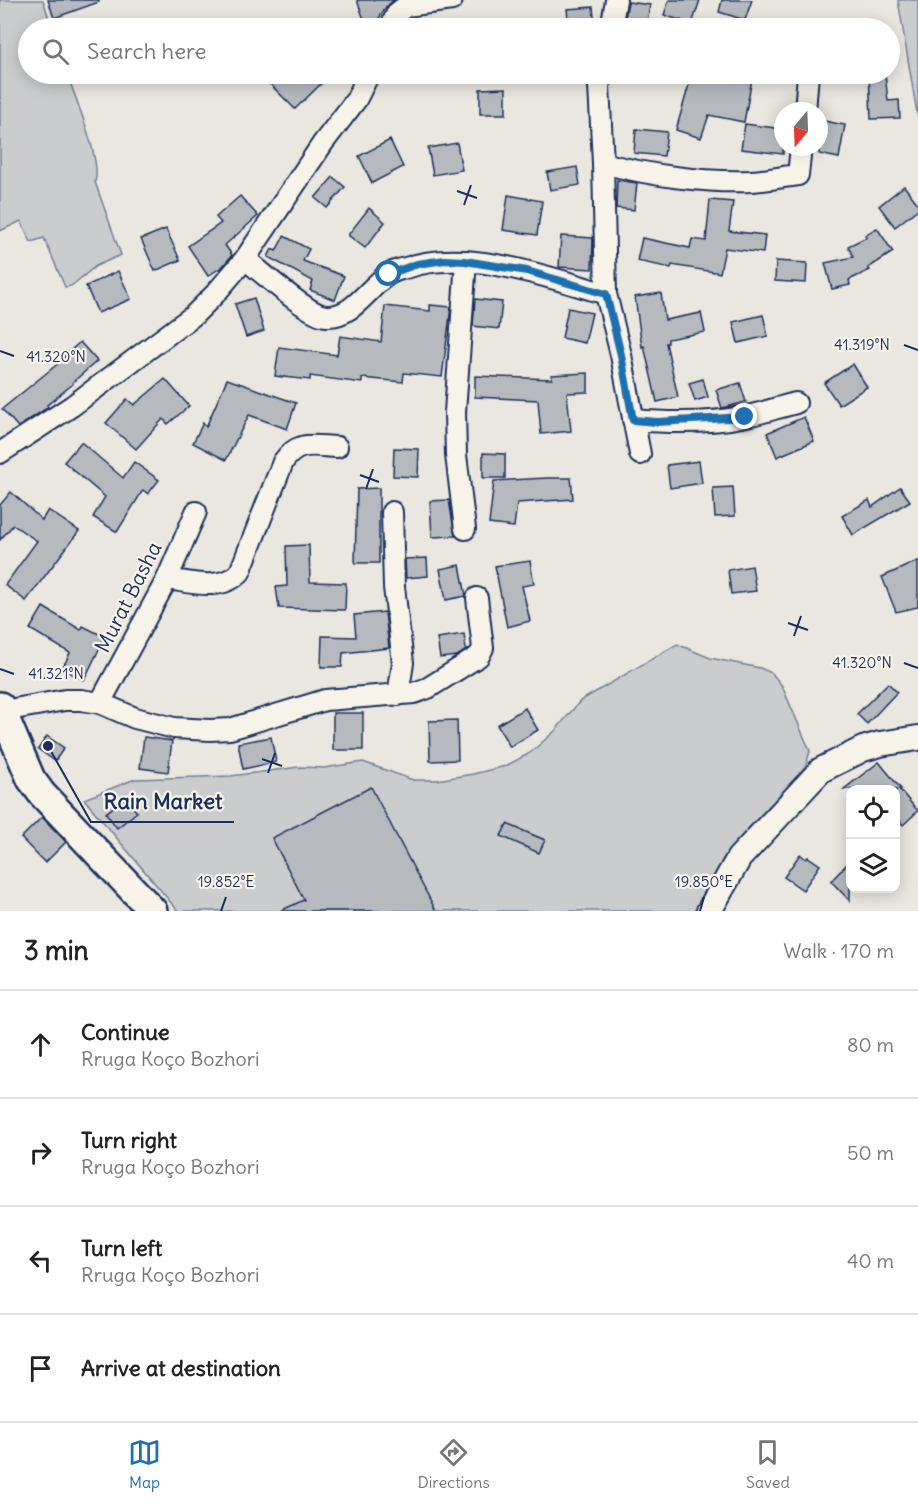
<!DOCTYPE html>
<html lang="en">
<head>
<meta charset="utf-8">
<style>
  :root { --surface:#fff; --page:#f2f2f2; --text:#222; --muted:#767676; --line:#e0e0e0; --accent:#1f6fb2 }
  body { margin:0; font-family:Delius,sans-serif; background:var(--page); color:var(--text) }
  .controls { position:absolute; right:18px; bottom:18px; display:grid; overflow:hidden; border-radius:12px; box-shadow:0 3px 15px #0003 }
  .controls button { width:54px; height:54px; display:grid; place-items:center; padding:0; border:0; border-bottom:2px solid var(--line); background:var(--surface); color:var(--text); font:30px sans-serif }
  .compass { position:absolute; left:774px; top:102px; width:54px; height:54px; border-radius:50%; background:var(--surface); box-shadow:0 3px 15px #0003; rotate:199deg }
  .stop { position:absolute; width:18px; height:18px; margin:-14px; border:4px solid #1f6fb2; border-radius:50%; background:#fff }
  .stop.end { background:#1f6fb2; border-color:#fff; box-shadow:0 2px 6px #0008 }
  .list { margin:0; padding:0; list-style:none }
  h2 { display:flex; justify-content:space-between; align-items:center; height:78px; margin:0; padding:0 24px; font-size:26px }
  h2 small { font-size:20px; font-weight:400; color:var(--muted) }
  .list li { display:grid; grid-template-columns:39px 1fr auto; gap:18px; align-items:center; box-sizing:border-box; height:108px; padding:0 24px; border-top:2px solid var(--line) }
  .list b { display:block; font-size:22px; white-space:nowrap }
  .list p { margin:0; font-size:20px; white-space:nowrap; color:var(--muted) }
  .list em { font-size:20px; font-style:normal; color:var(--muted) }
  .icon { flex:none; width:33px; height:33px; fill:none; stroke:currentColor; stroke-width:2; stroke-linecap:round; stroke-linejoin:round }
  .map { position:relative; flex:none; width:918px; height:911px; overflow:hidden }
  .search { position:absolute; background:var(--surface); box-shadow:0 3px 15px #0003; left:18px; right:18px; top:18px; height:66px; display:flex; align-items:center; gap:15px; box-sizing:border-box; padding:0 21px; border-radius:33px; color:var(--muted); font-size:22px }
  .sheet { height:510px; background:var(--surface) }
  nav { display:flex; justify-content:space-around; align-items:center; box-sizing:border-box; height:84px; border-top:2px solid var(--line); background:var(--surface); font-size:16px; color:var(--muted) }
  nav a { display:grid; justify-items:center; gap:3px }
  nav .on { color:var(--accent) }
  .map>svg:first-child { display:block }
</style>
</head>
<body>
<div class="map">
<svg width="918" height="911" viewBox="0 0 918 911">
  <rect width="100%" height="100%" fill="#eae7e0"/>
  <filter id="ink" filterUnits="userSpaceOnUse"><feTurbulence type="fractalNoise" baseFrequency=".0167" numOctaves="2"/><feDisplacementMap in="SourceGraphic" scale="12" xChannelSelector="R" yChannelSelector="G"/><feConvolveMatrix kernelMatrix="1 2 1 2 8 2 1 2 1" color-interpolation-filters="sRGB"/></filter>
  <g filter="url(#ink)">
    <g fill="#cbcccd" stroke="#737e96" stroke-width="1.5">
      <path d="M0 0H43L52 28H28V74H67C75 97 102 161 95 182L121 255 96 266 71 286 65 287 44 238 31 242 21 221 0 231Z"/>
      <polygon points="898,0 918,0 918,117 917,113"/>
      <polygon points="677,644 710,658 760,668 772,673 782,686 810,751 806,765 796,778 718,869 696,911 178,911 84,799 135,779 231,776 299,767 324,768 363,762 413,780 437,780 473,774 506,766 530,753 555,731 580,701"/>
    </g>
    <g fill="#b6babf" stroke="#1b2f5e" stroke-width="1.5">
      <polygon points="48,0 99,0 99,2 54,18"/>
      <polygon points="357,0 394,0 386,7 373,28 367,28"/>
      <polygon points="669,0 700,0 692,24 664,15"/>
      <polygon points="722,0 752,0 745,20 719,12"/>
      <polygon points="628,2 650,5 646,28 623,28"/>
      <polygon points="593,7 595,28 569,28 567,9"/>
      <polygon points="279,74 317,74 324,81 295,109 269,83"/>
      <polygon points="692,74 708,74 730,81 731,75 752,79 744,122 709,115 701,138 676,130"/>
      <polygon points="869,74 885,74 888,101 899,100 900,118 871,119"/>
      <polygon points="506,88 506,114 480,114 480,89"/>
      <polygon points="819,120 845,125 839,158 819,154"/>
      <polygon points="745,124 783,129 783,154 741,149"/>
      <polygon points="636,129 667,132 664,156 634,153"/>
      <polygon points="390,140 403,167 372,183 359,156"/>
      <polygon points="457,143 462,170 433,175 428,148"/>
      <polygon points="577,167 580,185 550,190 547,172"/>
      <polygon points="333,177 345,187 327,208 315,198"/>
      <polygon points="617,180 637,183 634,210 616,208"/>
      <polygon points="904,186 918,204 918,209 895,227 879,206"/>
      <polygon points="508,195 542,201 537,235 503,230"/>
      <polygon points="240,196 258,216 225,245 232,255 223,266 208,276 188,246 221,223 216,217"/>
      <polygon points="710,200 733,202 729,231 765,235 763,253 725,248 720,273 672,265 671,268 637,261 642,238 690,248 692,239 706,241"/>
      <polygon points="369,208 385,222 365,248 348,235"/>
      <polygon points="877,228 893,252 868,268 870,270 849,280 850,285 832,289 825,263 853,257 848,246 867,237 865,235"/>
      <polygon points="166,229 180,260 155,271 141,239"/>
      <polygon points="284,236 309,249 303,261 344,276 335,300 310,290 313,281 268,257 272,249 276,251"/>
      <polygon points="561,236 593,238 592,269 559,267"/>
      <polygon points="776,261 807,263 806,283 775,281"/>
      <polygon points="118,271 131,299 98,313 86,286"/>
      <polygon points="661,293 665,320 701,313 705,332 668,339 668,343 666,343 678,397 657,402 644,346 642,347 635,297"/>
      <polygon points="254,298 264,331 246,337 235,304"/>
      <polygon points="475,299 502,302 499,329 473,326"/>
      <polygon points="430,305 451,307 442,377 404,373 403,382 362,378 362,383 310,376 310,380 275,376 279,347 337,355 340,336 381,342 385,306 430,311"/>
      <polygon points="568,308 592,313 585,343 562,338"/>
      <polygon points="763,315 768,336 738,343 733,322"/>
      <polygon points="80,342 97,361 72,383 73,384 47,405 48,407 18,427 2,409 65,358 63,357"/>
      <polygon points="853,364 867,387 839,405 824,383"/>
      <polygon points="588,373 588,392 567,393 571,431 541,434 538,400 475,397 475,376 552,379 551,375"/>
      <polygon points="165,379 189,406 168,424 163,419 136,449 106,423 127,399 134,405"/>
      <polygon points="227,379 296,403 287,429 249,415 226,460 193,443 203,423 206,427"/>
      <polygon points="703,379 708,397 695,401 689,383"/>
      <polygon points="740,383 746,402 722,408 716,390"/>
      <polygon points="804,417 814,441 777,457 767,433"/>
      <polygon points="81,442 123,478 134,462 159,480 148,494 143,490 117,532 93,517 105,497 64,462"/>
      <polygon points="394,448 419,449 418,477 393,476"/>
      <polygon points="483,453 505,454 505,478 483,478"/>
      <polygon points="699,461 702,483 670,488 667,465"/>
      <polygon points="547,478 571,478 573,499 517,503 514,527 489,524 494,481"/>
      <polygon points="733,487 735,516 715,517 713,488"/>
      <polygon points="900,487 910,501 853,535 842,516 869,500 872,507"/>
      <polygon points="379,488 379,563 355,563 357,489"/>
      <polygon points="11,492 42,520 48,510 79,531 26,601 5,585 37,541 13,525 0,540 0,505"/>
      <polygon points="449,500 455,536 432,537 430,501"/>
      <polygon points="309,545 310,582 346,583 345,610 279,608 276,587 287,586 286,546"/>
      <polygon points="427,558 428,576 406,578 405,559"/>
      <polygon points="530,561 534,584 522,586 530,621 507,627 495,566"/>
      <polygon points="918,561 918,607 896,612 882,577"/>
      <polygon points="460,565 466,596 446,600 440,569"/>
      <polygon points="752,566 756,591 731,594 728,570"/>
      <polygon points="43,607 81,630 83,626 105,637 84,680 62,669 70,653 30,629"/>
      <polygon points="385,612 389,648 343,653 342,667 321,667 322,636 356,637 354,615"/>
      <polygon points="464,634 466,650 457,656 440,658 437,638"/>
      <polygon points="888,683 897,692 867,724 857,714"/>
      <polygon points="525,708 538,730 510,747 497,725"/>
      <rect x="333" y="713" width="30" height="37"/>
      <polygon points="457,720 458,760 430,761 429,721"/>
      <polygon points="47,736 64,748 55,761 38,749"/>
      <polygon points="144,737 172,741 168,772 140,768"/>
      <polygon points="271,737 276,762 243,769 238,743"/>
      <polygon points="879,762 901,789 899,789 918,811 903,825 896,816 896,789 844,789"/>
      <polygon points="371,787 436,911 280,911 304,900 272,838"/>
      <polygon points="125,798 137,812 117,828 106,813"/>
      <polygon points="42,817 66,842 45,863 21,838"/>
      <polygon points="507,824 545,840 539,853 501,836"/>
      <polygon points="800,854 806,859 808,857 820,865 803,890 784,877"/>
      <polygon points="850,861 850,901 831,881"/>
    </g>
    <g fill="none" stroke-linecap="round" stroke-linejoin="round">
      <defs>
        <g id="minor">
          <polyline points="390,28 397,13 406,6 452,0"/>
          <polyline points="611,28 616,0"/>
          <path d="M602 74 599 86 603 163C648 175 704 183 751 181 767 180 782 177 798 175L801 147"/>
          <polyline points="805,111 808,74"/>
          <polyline points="603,163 606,294"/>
          <path d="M245 259C262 272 308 315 326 316 353 318 369 286 389 274 394 271 401 269 406 268 465 247 548 277 606 294L621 355 640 454"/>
          <path d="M633 420C670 423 710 424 746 416 763 413 779 407 796 403"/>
          <polyline points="0,453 72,406 194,315 215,294 245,259 323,143 356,100 369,74"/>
          <polyline points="392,512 394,587 403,663 398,695"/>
          <polyline points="465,529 456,455 455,412 466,261"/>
          <path d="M167 579C191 582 221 592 240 572L283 462C298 440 313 446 337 447"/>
          <polyline points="100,703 167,579 196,512"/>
          <polyline points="3,711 65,700 81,700 100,703 135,718 174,728 210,730 230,729 325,700 414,693 428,688 479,656 483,648 477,598"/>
        </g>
        <polyline id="tertiary" points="709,911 739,858 821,770 863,749 880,744 918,738"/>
        <polyline id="secondary" points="0,706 31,779 42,794 153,911"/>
      </defs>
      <use href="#minor" stroke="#1b2f5e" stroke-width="24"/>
      <use href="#tertiary" stroke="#1b2f5e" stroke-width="28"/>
      <use href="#secondary" stroke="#1b2f5e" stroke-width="32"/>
      <use href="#minor" stroke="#f7f3e8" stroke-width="20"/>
      <use href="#tertiary" stroke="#f7f3e8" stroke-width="24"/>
      <use href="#secondary" stroke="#f7f3e8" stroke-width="27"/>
    </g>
  </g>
  <g fill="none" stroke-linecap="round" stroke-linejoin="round" filter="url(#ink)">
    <polyline stroke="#1f6fb2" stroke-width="8" points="389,274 417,264 445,260 465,261 527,271 606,294 621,355 633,420 657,422 745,417"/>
  </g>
  <path fill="none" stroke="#1b2f5e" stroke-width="2" d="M457 191 477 198M464 205 471 185M904 345 918 350M0 351 14 356M360 475 379 482M366 489 373 469M788 623 808 630M794 636 801 616M904 663 918 668M0 669 14 674M262 759 282 766M268 773 275 753M221 911 226 897M700 911 704 897"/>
  <g text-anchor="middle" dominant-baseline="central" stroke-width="4.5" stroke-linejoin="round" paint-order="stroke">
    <g font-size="21" fill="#1b2f5e" stroke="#f7f3e8">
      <text transform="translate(128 597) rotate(-63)">Murat Basha</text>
    </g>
  </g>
  <g font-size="15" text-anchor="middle" fill="#1b2f5e" stroke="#f7f3e8" stroke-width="4.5" stroke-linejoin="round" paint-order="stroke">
    <text x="862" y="350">41.319°N</text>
    <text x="56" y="362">41.320°N</text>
    <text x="862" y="668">41.320°N</text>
    <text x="56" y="679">41.321°N</text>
    <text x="226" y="887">19.852°E</text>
    <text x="704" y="887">19.850°E</text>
  </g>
  <path fill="none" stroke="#1b2f5e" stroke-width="2" d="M48 746L91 822H234"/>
  <circle fill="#1b2f5e" stroke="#f7f3e8" stroke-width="2" cx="48" cy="746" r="6"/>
  <g font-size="22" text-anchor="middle" font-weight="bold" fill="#1b2f5e" stroke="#f7f3e8" stroke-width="4.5" stroke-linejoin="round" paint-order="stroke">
    <text x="163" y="809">Rain Market</text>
  </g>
</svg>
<div class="controls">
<button><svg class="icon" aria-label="locate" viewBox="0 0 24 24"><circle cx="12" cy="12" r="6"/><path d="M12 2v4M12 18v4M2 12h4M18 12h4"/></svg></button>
<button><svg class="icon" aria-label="layers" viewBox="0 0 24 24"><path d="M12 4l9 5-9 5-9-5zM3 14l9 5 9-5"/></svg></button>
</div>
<svg class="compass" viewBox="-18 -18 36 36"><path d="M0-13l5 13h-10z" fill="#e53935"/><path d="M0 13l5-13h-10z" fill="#767676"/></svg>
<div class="stop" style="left:389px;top:274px"></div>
<div class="stop end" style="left:745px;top:417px"></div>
<div class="search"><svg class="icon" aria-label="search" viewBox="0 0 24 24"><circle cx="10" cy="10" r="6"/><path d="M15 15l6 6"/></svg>Search here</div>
</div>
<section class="sheet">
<h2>3 min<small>Walk · 170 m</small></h2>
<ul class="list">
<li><svg class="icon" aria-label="ahead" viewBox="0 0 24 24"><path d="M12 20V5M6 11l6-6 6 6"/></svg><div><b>Continue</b><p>Rruga Koço Bozhori</p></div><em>80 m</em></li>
<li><svg class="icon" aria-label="right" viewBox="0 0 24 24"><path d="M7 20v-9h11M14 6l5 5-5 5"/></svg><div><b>Turn right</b><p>Rruga Koço Bozhori</p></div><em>50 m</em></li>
<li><svg class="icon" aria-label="left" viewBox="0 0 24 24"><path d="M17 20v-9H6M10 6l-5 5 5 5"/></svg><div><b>Turn left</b><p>Rruga Koço Bozhori</p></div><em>40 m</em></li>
<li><svg class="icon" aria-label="arrive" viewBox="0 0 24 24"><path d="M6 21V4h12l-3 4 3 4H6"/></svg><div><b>Arrive at destination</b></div></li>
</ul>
</section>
<nav>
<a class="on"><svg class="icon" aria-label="map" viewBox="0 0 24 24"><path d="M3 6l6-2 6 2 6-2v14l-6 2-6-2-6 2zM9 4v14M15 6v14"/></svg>Map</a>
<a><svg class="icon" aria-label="directions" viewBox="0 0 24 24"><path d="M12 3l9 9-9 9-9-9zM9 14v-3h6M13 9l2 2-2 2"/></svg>Directions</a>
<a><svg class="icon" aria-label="saved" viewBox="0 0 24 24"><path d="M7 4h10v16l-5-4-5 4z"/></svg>Saved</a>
</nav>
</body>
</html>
